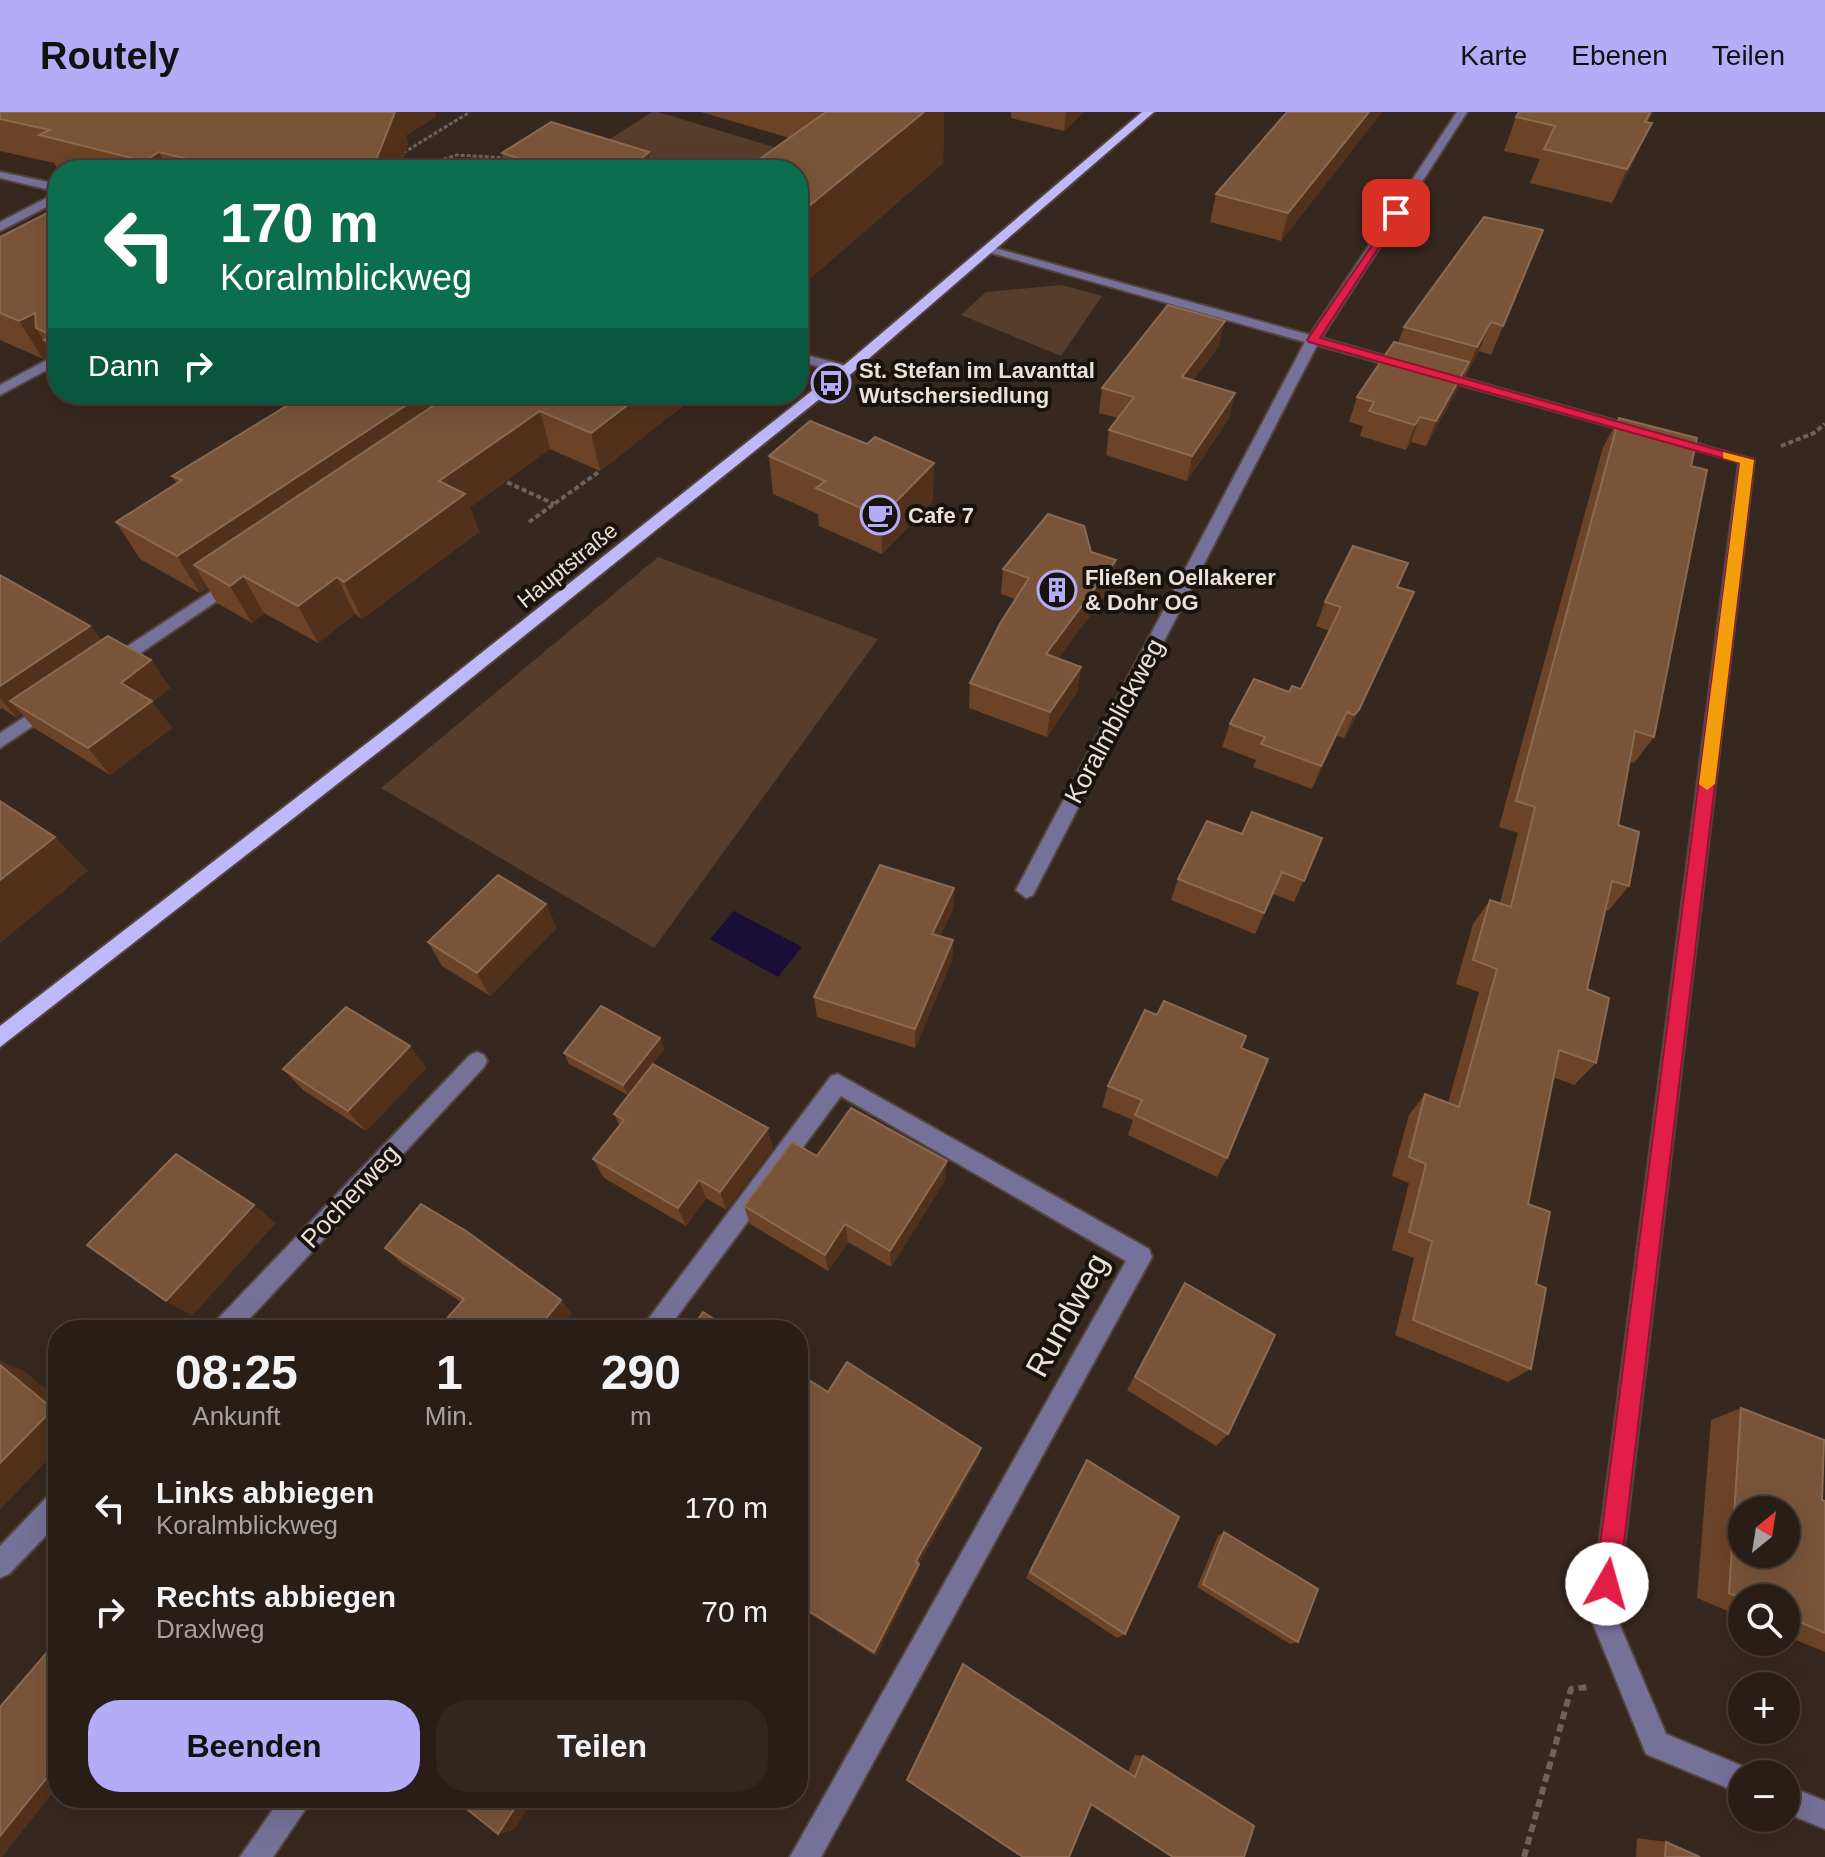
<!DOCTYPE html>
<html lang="de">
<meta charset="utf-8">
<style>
body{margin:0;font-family:Arial,sans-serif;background:#312720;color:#f1f3f6;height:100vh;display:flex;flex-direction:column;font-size:30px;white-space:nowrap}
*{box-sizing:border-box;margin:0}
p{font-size:26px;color:#a5a2a1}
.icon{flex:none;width:44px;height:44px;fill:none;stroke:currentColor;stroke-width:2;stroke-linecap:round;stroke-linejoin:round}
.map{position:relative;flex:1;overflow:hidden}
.drawer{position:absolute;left:48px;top:1208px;width:760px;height:488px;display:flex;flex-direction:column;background:#291e17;border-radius:32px;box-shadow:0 8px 32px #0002,0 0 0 2px #453c36}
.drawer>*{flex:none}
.hud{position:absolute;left:48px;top:48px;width:760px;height:244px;border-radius:32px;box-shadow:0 8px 32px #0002,0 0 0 2px #453c36;background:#0b6e4f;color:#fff;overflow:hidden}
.needle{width:52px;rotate:30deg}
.controls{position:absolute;left:1728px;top:1384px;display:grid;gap:16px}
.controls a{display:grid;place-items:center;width:72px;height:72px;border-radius:50%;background:#291e17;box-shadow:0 8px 32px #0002,0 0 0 2px #453c36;font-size:40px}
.pin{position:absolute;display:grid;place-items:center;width:68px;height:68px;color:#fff;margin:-34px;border-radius:16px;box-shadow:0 4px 12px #0006}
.me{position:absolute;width:88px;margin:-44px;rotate:7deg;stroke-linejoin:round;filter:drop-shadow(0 0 6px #0008)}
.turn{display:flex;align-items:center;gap:28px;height:168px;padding:0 40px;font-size:36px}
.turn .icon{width:104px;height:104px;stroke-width:2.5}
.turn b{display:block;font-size:56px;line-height:68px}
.then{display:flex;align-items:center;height:76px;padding:0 40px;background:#0003;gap:16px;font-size:30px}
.eta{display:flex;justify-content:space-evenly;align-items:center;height:136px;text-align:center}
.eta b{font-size:48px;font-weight:700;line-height:56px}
.action{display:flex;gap:16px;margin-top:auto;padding:16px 40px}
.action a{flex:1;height:92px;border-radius:32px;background:#b5acf8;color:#111;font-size:32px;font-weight:700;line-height:92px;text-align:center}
.action a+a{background:#312720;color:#f1f3f6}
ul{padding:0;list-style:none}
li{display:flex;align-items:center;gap:24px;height:104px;padding:0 40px}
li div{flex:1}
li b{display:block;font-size:30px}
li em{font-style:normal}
header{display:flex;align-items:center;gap:48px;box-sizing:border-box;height:112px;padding:0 40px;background:#b5acf8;color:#111}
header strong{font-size:38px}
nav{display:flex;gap:44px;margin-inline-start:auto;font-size:28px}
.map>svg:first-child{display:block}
.green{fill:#573d2c}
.water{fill:#180e37}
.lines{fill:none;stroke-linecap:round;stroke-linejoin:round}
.minor-casing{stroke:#54463d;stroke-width:4}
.major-casing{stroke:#54463d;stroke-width:4}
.path-far2{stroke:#70625a;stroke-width:3;stroke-dasharray:4 2;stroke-linecap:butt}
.path-far1{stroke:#70625a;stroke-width:4;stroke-dasharray:5 3;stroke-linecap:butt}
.path{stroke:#70625a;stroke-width:6;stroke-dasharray:8 5;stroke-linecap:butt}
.minor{fill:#757199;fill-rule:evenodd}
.major{fill:#bfb8fa;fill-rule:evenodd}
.wall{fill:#6c4326}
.shaded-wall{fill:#51311b}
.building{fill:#795439;stroke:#8b6a52;stroke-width:2;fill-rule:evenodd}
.route{fill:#e11d48;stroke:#92132f;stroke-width:2}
.slow{fill:#f59e0b}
.labels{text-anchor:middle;stroke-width:8;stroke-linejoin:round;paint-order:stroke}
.far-poi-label{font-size:22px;font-weight:bold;fill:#ebe1db;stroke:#19130e;text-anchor:start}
.far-street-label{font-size:22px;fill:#ebe1db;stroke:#19130e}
.street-label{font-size:26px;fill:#ebe1db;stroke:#19130e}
.near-street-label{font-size:32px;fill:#ebe1db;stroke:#19130e}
</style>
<header>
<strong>Routely</strong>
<nav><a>Karte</a><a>Ebenen</a><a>Teilen</a></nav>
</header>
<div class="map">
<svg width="1825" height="1745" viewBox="0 0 1825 1745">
<rect width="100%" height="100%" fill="#37281f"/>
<!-- green -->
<g class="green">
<polygon points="652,0 658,0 807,45 789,58 602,58 575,49"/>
<polygon points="1062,173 1102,184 1061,244 961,203 986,180"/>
<polygon points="658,445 878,527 654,836 381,676"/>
</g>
<!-- water -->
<polygon class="water" points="734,799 802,835 778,865 710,827"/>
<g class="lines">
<defs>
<g id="minor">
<polygon points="1457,0 1467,0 1321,226 1754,348 1616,1504 1666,1622 1752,1658 1754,1662 1742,1662 1742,1682 1646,1642 1590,1504 1739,350 1317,233 1033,783 1026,786 1016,778 1305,230 981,138 991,135 1310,223"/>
<polygon points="0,60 58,72 58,80 0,66"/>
<polygon points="58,80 58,89 0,119 0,110"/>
<polygon points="798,241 852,255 854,258 847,262 798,249"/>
<polygon points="58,242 58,252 0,283 0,273"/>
<polygon points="233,465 241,470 239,474 117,557 105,557 105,549"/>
<polygon points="51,588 57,590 60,594 57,598 0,636 0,621"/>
<polygon points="477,940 484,943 487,949 484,955 239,1218 211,1218 215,1210 470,943"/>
<polygon points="838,962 1149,1137 1152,1145 821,1745 790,1745 1126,1149 841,984 667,1218 640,1218 831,964"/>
<polygon points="58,1379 58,1411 9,1462 0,1466 0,1434 49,1383"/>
<polygon points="1786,1673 1825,1689 1825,1717 1786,1701"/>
<polygon points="281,1686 313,1686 273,1745 240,1745"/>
</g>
<polygon id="major" points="1142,0 1154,0 852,261 409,616 0,935 0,914 397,608 842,255"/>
</defs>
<!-- minor casing -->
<use href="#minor" class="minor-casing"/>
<!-- major casing -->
<use href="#major" class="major-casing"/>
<!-- path-far2 -->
<g class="path-far2">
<polyline points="403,41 470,0"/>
<polyline points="409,58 457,43 508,46"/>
</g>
<!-- path-far1 -->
<g class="path-far1">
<polyline points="1781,334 1814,321 1825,312"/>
<polyline points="500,367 554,392"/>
<polyline points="529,410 600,359"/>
</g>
<!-- path -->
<polyline class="path" points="1524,1745 1571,1577 1588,1575"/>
<!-- minor -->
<use href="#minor" class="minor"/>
<!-- major -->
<use href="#major" class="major"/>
</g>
<!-- wall -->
<g class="wall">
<polygon points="0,0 435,0 436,5 406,23 408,32 399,58 58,58 54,51 0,39"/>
<polygon points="701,0 944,0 943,51 798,177 798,58 790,26"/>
<polygon points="1011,0 1084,0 1064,19 1011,6"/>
<polygon points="1287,0 1382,0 1281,129 1210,110 1216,82"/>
<polygon points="1653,0 1647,10 1636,45 1612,91 1530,71 1540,47 1504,39 1516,5"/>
<polygon points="502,41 652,58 506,58"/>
<polygon points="58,101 58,251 52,242 43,247 0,228 0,125"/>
<polygon points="1484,105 1503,214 1491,243 1479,239 1465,264 1464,263 1459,275 1426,334 1411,330 1406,338 1360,324 1363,314 1349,310 1357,285 1398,231 1404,215"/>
<polygon points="1219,234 1193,268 1235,281 1229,306 1187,369 1106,343 1109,318 1118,306 1099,301 1102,276"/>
<polygon points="107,282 133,282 122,288"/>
<polygon points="306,282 698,282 600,359 550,337 470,395 479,420 362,507 355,502 318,531 264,501 252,511 217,491 208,476 200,481 140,447 116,410 177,372 172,364"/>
<polygon points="1619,306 1691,354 1654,625 1634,651 1629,650 1618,713 1629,774 1608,799 1606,798 1587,877 1596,951 1574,973 1553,965 1528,1092 1536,1172 1531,1257 1508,1270 1395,1223 1414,1146 1392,1138 1409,1071 1392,1064 1409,1003 1425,982 1448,991 1479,880 1456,872 1473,812 1490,788 1500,791 1518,721 1499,715 1603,335"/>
<polygon points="769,344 933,389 882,442 819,414 818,402 773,382"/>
<polygon points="1091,440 1116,448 1112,474 1058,546 1081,555 1077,580 1047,625 969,596 970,571 1015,487 1001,482 1003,457"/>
<polygon points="1408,451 1398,476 1403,505 1348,621 1344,626 1337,624 1312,677 1253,655 1256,648 1222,635 1230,612 1289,580 1301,577 1330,519 1316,514 1325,490"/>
<polygon points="0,463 90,514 101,528 151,548 170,576 152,590 172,616 110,663 34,616 22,602 17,606 2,596 0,598"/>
<polygon points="1242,722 1322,726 1294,790 1273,782 1255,822 1171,788 1178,767"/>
<polygon points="954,776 953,797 940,824 953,828 952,848 915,936 817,905 814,885"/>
<polygon points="557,816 490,884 442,854 428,830"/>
<polygon points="1157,903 1241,936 1227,1046 1217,1065 1128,1023 1133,1008 1102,995 1108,974"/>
<polygon points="660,926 664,937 628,983 569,952 564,941"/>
<polygon points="410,934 426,956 366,1019 303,978 283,957"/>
<polygon points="614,1002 773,1036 726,1098 706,1086 686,1114 604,1066 593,1047 620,1014"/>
<polygon points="817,1044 945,1068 891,1155 848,1130 828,1159 750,1112 744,1094"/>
<polygon points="385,1136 561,1188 572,1202 461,1190 401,1151"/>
<polygon points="1185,1171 1228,1322 1216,1334 1127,1278"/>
<polygon points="798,1261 828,1280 981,1336 978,1346 919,1451 919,1458 876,1544 798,1494"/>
<polygon points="1741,1296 1822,1388 1825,1389 1825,1540 1786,1524 1786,1486 1742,1486 1742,1505 1697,1486 1711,1308"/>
<polygon points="1087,1348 1125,1522 1117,1526 1026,1466 1081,1358"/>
<polygon points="1224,1420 1298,1530 1290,1532 1197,1475 1218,1424"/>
<polygon points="1135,1643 1143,1644 1244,1745 1171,1745 1091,1693 1128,1660"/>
<polygon points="1637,1726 1666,1730 1700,1745 1636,1745"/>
</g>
<!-- shaded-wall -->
<g class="shaded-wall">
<polygon points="388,0 435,0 436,5 406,23 408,32 399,58 372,58"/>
<polygon points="924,0 944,0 943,51 798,177 798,103"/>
<polygon points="1066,0 1084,0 1064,19"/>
<polygon points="1369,0 1382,0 1281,129 1288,101"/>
<polygon points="1652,11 1636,45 1612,91 1627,57"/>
<polygon points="159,40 168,58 148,58 144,49"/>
<polygon points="649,40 652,58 628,58"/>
<polygon points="35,201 36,216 52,242 43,247 19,209"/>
<polygon points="1225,209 1219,234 1177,290 1182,265"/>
<polygon points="1491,210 1479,239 1465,264 1477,235"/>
<polygon points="1469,250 1459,275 1426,334 1436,309"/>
<polygon points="1235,281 1229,306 1187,369 1192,344"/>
<polygon points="118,282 133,282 122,288"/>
<polygon points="423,282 493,282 194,453 208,476 200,481 177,444"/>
<polygon points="642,282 698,282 600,359 591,321"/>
<polygon points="540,299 550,337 470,395 479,420 362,507 344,470 439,369"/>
<polygon points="1420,305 1411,330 1406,338 1415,313"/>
<polygon points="934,351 933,389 882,442 881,405"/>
<polygon points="1116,448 1112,474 1042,567 1046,542"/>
<polygon points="243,464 264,501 252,511 230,474"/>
<polygon points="337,465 355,502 318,531 298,494"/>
<polygon points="1414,480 1348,621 1344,626 1354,603"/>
<polygon points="90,514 111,542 10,589 22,602 17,606 0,586 0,574"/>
<polygon points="151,548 170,576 152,590 172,616 110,663 88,636 121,571"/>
<polygon points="1081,555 1077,580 1047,625 1050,600"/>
<polygon points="1347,600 1337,624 1312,677 1321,654"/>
<polygon points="55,725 88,759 0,831 0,768"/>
<polygon points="954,776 953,797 932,842 932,822"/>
<polygon points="546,792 557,816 490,884 477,861"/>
<polygon points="953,828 952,848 915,936 915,917"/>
<polygon points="660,926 664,937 628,983 623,973"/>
<polygon points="410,934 426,956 366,1019 348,999"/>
<polygon points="768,1016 773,1036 726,1098 720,1080"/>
<polygon points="947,1049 945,1068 891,1155 890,1139"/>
<polygon points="699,1068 706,1086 686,1114 678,1096"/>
<polygon points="254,1093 276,1111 192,1204 166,1189"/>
<polygon points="845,1112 848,1130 828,1159 825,1143"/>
<polygon points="561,1188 572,1202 559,1218 550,1218 543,1210"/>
<polygon points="0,1249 24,1259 58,1287 58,1337 0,1398"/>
<polygon points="981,1336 978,1346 916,1456 916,1449"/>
<polygon points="919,1452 919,1458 876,1544 874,1540"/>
<polygon points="58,1652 58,1674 2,1745 0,1745 0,1724"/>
<polygon points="521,1686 534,1686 514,1718 498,1722"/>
</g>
<!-- building -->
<g class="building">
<polygon points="0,0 395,0 372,58 233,58 159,40 144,49 39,23 50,18 0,7"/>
<polygon points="826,0 924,0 798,103 798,58 744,58"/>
<polygon points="1287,0 1369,0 1288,101 1216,82"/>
<polygon points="1519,0 1650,0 1645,10 1652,11 1627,57 1544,37 1555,14 1516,5"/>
<polygon points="551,10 649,40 628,58 556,58 502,41"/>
<polygon points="51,99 58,101 58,233 44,228 52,223 36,216 35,201 19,209 0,201 0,125"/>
<polygon points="1484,105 1543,118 1503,214 1491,210 1477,235 1404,215"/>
<polygon points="1168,193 1225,209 1182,265 1235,281 1192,344 1109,318 1134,285 1102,276"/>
<polygon points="1394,230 1469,250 1436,309 1420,305 1415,313 1369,299 1374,290 1357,285"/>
<polygon points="306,282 423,282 177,444 116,410 182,368 172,364"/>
<polygon points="451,282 642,282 591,321 540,299 439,369 465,382 344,470 337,465 298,494 243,464 230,474 194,453"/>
<polygon points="1619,306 1697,326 1691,354 1707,358 1654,625 1635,619 1618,713 1639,720 1629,774 1612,769 1587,877 1609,886 1596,951 1559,938 1528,1092 1550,1100 1536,1172 1546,1176 1531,1257 1413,1208 1432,1129 1409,1120 1426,1052 1409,1045 1425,982 1459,995 1497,857 1473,848 1490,788 1511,795 1535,695 1516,689"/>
<polygon points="810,309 867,332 875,325 934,351 881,405 816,376 825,369 769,344"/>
<polygon points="1048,402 1084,414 1091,440 1116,448 1046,542 1081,555 1050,600 970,571 1001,510 1029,466 1003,457"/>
<polygon points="1353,434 1408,451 1397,475 1414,480 1359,598 1354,603 1347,600 1321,654 1261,632 1265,625 1230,612 1254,567 1289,580 1292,574 1301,577 1341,495 1325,490"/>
<polygon points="0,463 90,514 0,574"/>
<polygon points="108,524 151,548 121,571 152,589 88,636 10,589"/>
<polygon points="0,689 55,725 0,768"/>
<polygon points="1252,700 1322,726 1304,769 1282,760 1264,801 1178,767 1207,709 1242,722"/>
<polygon points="880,753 954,776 932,822 953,828 915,917 814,885"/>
<polygon points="498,763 546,792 477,861 428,830"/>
<polygon points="1164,889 1246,924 1241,936 1268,947 1227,1046 1135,1003 1142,988 1108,974 1145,898 1157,903"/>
<polygon points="601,894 660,926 623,973 564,941"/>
<polygon points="346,895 410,934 348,999 283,957"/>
<polygon points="653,952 768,1016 720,1080 699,1068 678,1096 593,1047 624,1008 614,1002"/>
<polygon points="851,996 947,1049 890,1139 845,1112 825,1143 744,1094 792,1030 817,1044"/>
<polygon points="176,1042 254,1093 166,1189 87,1133"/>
<polygon points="421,1092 466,1119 561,1188 543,1210 554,1218 437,1218 464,1187 385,1136"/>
<polygon points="1185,1171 1275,1223 1228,1322 1135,1265"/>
<polygon points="703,1200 731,1218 691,1218"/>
<polygon points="847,1250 981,1336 916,1449 919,1452 874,1540 798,1492 798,1261 828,1280"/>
<polygon points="0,1253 53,1297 0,1351"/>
<path d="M1741 1296 1824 1328 1822 1388 1825 1389V1521L1786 1504V1486H1742L1729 1481ZM1742 1398H1786V1442H1742Z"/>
<polygon points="1087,1348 1179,1405 1125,1522 1030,1460"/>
<polygon points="1224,1420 1318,1477 1298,1530 1203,1472"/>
<polygon points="55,1531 58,1533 58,1652 0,1724 0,1595"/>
<polygon points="963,1552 1135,1665 1143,1644 1254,1714 1244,1745 1173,1745 1091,1692 1069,1745 1023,1745 907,1668"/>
<polygon points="453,1686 521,1686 498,1722"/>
<polygon points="1666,1730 1700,1745 1665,1745"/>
</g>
<!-- route -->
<polygon class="route" points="1396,98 1401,101 1320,226 1754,348 1619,1472 1616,1481 1607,1484 1599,1481 1595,1472 1740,351 1309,230 1307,228"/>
<!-- slow -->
<polygon class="slow" points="1723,340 1754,348 1715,672 1707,678 1699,672 1740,351 1723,346"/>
<!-- icons -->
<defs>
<symbol id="bus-ring" viewBox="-11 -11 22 22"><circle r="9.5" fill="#19130e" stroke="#b5acf8" stroke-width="1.5"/><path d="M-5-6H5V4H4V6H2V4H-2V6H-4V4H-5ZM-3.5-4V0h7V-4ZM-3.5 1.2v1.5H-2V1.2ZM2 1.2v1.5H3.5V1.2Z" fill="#b5acf8"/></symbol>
<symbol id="cafe-ring" viewBox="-11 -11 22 22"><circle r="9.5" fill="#19130e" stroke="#b5acf8" stroke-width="1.5"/><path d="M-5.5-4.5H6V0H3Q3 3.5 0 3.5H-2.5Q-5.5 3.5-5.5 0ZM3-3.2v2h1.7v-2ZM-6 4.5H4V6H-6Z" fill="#b5acf8"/></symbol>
<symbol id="building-ring" viewBox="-11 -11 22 22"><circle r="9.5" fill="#19130e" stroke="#b5acf8" stroke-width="1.5"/><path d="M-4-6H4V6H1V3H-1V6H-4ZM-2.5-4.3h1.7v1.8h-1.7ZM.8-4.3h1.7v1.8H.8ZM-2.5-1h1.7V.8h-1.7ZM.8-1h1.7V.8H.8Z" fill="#b5acf8"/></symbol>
</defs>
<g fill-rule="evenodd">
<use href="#bus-ring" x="809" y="249" width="44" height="44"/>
<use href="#cafe-ring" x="858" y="381" width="44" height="44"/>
<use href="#building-ring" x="1035" y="456" width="44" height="44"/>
</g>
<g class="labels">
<!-- far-poi labels -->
<g class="far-poi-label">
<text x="859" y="266">St. Stefan im Lavanttal<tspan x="859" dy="25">Wutschersiedlung</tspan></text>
<text x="908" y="411">Cafe 7</text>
<text x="1085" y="473">Fließen Oellakerer<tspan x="1085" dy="25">&amp; Dohr OG</tspan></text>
</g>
<!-- far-street labels -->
<g class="far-street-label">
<text transform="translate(567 453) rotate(-39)" y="8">Hauptstraße</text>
</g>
<!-- street labels -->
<g class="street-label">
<text transform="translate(1114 609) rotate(-62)" y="9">Koralmblickweg</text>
<text transform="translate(350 1084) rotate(-47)" y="9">Pocherweg</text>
</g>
<!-- near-street labels -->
<g class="near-street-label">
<text transform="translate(1067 1203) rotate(-61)" y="11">Rundweg</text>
</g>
</g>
</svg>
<div class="controls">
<a><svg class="needle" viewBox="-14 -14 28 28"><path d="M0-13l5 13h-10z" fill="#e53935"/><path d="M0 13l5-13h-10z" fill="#a5a2a1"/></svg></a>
<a><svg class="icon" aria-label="search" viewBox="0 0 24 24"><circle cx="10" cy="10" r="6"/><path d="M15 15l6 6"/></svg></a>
<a>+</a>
<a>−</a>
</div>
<div class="pin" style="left:1396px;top:101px;background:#d93025"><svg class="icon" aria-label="arrive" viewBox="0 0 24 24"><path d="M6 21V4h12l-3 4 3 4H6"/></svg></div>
<svg class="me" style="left:1607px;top:1472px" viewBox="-20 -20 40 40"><circle r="19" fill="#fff"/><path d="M0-13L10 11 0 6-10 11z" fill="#e11d48"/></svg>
<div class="hud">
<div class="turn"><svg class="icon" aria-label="left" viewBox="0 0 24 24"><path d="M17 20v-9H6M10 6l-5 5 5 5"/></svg><div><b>170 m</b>Koralmblickweg</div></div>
<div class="then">Dann<svg class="icon" aria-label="right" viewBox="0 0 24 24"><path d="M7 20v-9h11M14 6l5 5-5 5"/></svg></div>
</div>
<section class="drawer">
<div class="eta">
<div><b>08:25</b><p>Ankunft</p></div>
<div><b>1</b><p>Min.</p></div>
<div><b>290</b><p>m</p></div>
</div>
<ul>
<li><svg class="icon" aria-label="left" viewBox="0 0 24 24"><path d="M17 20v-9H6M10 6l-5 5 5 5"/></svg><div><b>Links abbiegen</b><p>Koralmblickweg</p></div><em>170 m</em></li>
<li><svg class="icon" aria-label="right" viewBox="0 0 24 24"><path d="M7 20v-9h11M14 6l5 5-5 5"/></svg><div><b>Rechts abbiegen</b><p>Draxlweg</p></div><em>70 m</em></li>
</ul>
<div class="action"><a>Beenden</a><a>Teilen</a></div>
</section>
</div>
